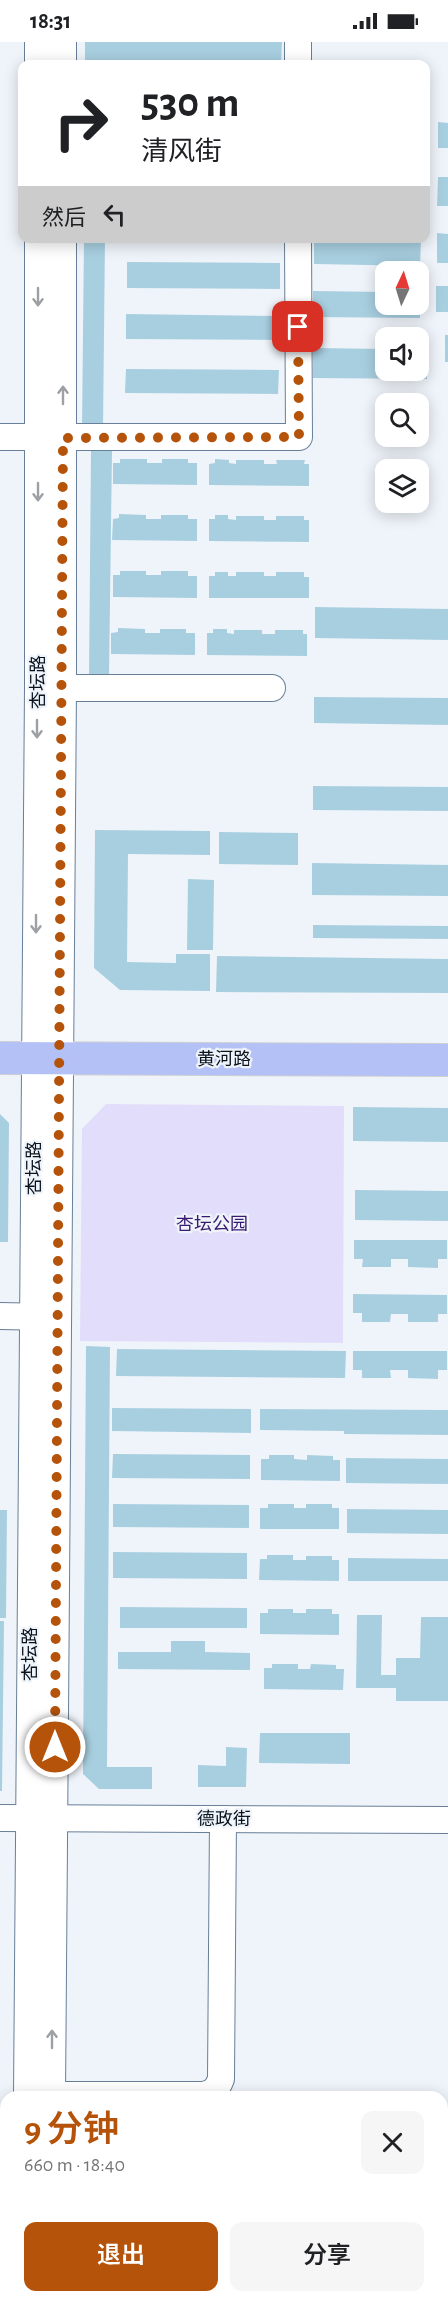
<!DOCTYPE html>
<html lang="zh">
<meta charset="utf-8">
<style>
body{margin:0;font-family:"Alegreya Sans","Noto Sans SC",sans-serif;background:#f6f6f6;color:#202124;height:100vh;display:flex;flex-direction:column;font-size:22px;white-space:nowrap}
*{box-sizing:border-box;margin:0}
p{font-size:20px;color:#757577}
.icon{flex:none;width:33px;height:33px;fill:none;stroke:currentColor;stroke-width:2;stroke-linecap:round;stroke-linejoin:round}
.map{position:relative;flex:1;overflow:hidden}
.side{position:absolute;left:0px;top:2049px;width:448px;height:212px;display:flex;flex-direction:column;background:#fff;border-radius:18px 18px 0 0;box-shadow:0 3px 15px #0003}
.side>*{flex:none}
.guide{position:absolute;left:18px;top:18px;width:412px;height:183px;border-radius:12px;box-shadow:0 3px 15px #0003;background:#fff;color:#202124;overflow:hidden}
.needle{width:39px;rotate:4deg}
.controls{position:absolute;left:375px;top:219px;display:grid;gap:12px}
.controls a{display:grid;place-items:center;width:54px;height:54px;border-radius:12px;background:#fff;box-shadow:0 3px 15px #0003;font-size:30px}
.pin{position:absolute;display:grid;place-items:center;width:51px;height:51px;color:#fff;margin:-26px;border-radius:12px;box-shadow:0 3px 9px #0006}
.me{position:absolute;width:66px;margin:-33px;rotate:0deg;stroke-linejoin:round;filter:drop-shadow(0 0 4px #0008)}
.turn{display:flex;align-items:center;gap:21px;height:126px;padding:0 24px;font-size:27px}
.turn .icon{width:78px;height:78px;stroke-width:2.5}
.turn b{display:block;font-size:42px;line-height:51px}
.then{display:flex;align-items:center;height:57px;padding:0 24px;background:#0003;gap:12px;font-size:22px}
.round{display:grid;place-items:center;flex:none;width:63px;height:63px;border-radius:12px;background:#f6f6f6}
.overview{display:flex;align-items:center;justify-content:space-between;height:102px;padding:0 24px}
h1{font-size:36px;font-weight:600;line-height:45px;color:#b45309}
.primary-button{display:flex;gap:12px;margin-top:auto;padding:12px 24px}
.primary-button a{flex:1;height:69px;border-radius:12px;background:#b45309;color:#fff;font-size:24px;font-weight:600;line-height:69px;text-align:center}
.primary-button a+a{background:#f6f6f6;color:#202124}
.status{display:flex;justify-content:space-between;align-items:center;height:42px;padding:0 30px;background:#fff;direction:ltr}
.status svg{height:16px;fill:currentColor}
.map>svg:first-child{display:block}
.green{fill:#e2ddfa}
.building{fill:#a8cfe0}
.lines{fill:none;stroke-linecap:round;stroke-linejoin:round}
.minor-casing{stroke:#677f98;stroke-width:28}
.major-casing{stroke:#ced0d2;stroke-width:34}
.minor{stroke:#fff;stroke-width:26}
.major{stroke:#b3c1f6;stroke-width:32}
.oneway{stroke:#9da0a4}
.route{stroke:#b45309;stroke-width:10;stroke-dasharray:0 18}
.labels{text-anchor:middle;stroke-width:4.5;stroke-linejoin:round;paint-order:stroke}
.street-label{font-size:18px;fill:#09121c;stroke:#eff4fa}
.park-label{font-size:18px;fill:#391971;stroke:#eff4fa}
</style>
<div class="status"><b>18:31</b><svg viewBox="0 0 49 12"><path d="M0 12V9h3v3zM5 12V6h3v6zM10 12V3h3v9zM15 12V0h3v12zM26 1h20v11H26zM47 4h2v5h-2z"/></svg></div>
<div class="map">
<svg width="448" height="2260" viewBox="0 0 448 2260">
<rect width="100%" height="100%" fill="#eff4fa"/>
<!-- green -->
<polygon class="green" points="106,1062 344,1064 343,1301 80,1299 82,1087"/>
<!-- building -->
<g class="building">
<polygon points="85,0 282,0 281,21 85,19"/>
<polygon points="438,80 448,81 448,106 438,106"/>
<polygon points="438,135 448,135 448,164 437,164"/>
<polygon points="437,191 448,192 448,221 437,221"/>
<polygon points="84,196 105,196 103,388 82,387"/>
<polygon points="314,196 421,198 420,224 314,222"/>
<polygon points="127,220 280,221 280,247 127,246"/>
<rect x="436" y="244" width="12" height="26"/>
<polygon points="313,249 386,250 386,262 420,262 420,276 313,275"/>
<polygon points="126,272 279,274 279,298 126,297"/>
<rect x="445" y="293" width="3" height="27"/>
<polygon points="313,306 386,307 386,328 418,328 418,307 427,307 427,337 313,336"/>
<polygon points="126,327 279,328 278,352 125,351"/>
<polygon points="91,409 112,409 109,635 89,635"/>
<polygon points="120,417 147,417 147,421 162,421 162,417 188,417 188,421 197,421 197,443 113,442 113,421 120,421"/>
<polygon points="215,417 229,418 229,421 236,422 236,418 264,418 264,422 277,422 276,418 305,418 304,422 309,422 309,444 209,443 209,422 215,421"/>
<polygon points="119,472 146,473 146,477 161,477 161,473 188,473 188,477 197,477 197,499 112,498 113,477 119,476"/>
<polygon points="215,473 228,473 228,477 236,478 236,474 264,474 264,478 276,478 276,474 304,474 304,478 309,478 309,500 209,499 209,477 215,477"/>
<polygon points="120,529 146,529 146,533 161,533 161,529 188,529 188,534 197,534 197,556 113,555 113,533 120,533"/>
<polygon points="215,530 228,530 228,534 236,534 236,530 264,530 264,534 276,534 276,530 304,530 304,535 309,535 309,556 209,556 209,534 215,534"/>
<polygon points="315,565 448,567 448,598 315,596"/>
<polygon points="118,586 145,587 145,591 160,591 160,587 186,587 186,591 195,591 195,613 111,612 111,591 118,590"/>
<polygon points="213,587 227,587 227,591 234,592 234,588 262,588 262,592 275,592 275,588 303,588 303,592 307,592 307,614 207,613 207,591 213,591"/>
<polygon points="314,655 448,656 448,683 314,681"/>
<polygon points="313,744 448,745 448,769 313,768"/>
<polygon points="95,788 210,789 210,813 128,812 127,920 176,921 176,912 210,912 210,949 120,948 94,926"/>
<polygon points="219,790 298,791 298,823 219,822"/>
<polygon points="312,821 448,823 448,854 312,853"/>
<polygon points="188,837 214,838 213,908 187,908"/>
<polygon points="313,883 448,884 448,897 313,896"/>
<polygon points="217,914 448,917 448,951 216,950"/>
<polygon points="353,1065 448,1066 448,1100 353,1099"/>
<polygon points="0,1072 9,1081 8,1200 0,1200"/>
<polygon points="355,1148 448,1149 448,1179 355,1178"/>
<polygon points="354,1198 447,1198 447,1217 438,1217 438,1226 408,1225 408,1217 391,1217 391,1225 362,1225 363,1217 354,1217"/>
<polygon points="353,1252 447,1253 447,1272 438,1272 438,1280 408,1280 408,1272 391,1272 390,1280 362,1280 362,1271 353,1271"/>
<polygon points="86,1304 110,1305 107,1725 152,1725 152,1747 99,1747 83,1732"/>
<polygon points="117,1307 346,1309 345,1336 116,1334"/>
<polygon points="353,1309 447,1309 447,1328 438,1328 438,1337 408,1336 408,1328 390,1328 391,1336 362,1336 362,1328 353,1328"/>
<polygon points="112,1366 251,1367 251,1391 112,1389"/>
<polygon points="260,1367 448,1368 448,1393 344,1392 344,1389 260,1388"/>
<polygon points="113,1412 250,1413 250,1437 112,1436"/>
<polygon points="269,1413 294,1413 294,1417 307,1418 307,1413 333,1414 333,1418 340,1418 340,1439 261,1438 261,1417 269,1417"/>
<polygon points="346,1416 448,1417 448,1442 346,1441"/>
<polygon points="113,1462 249,1463 249,1486 113,1485"/>
<polygon points="268,1462 294,1462 294,1466 306,1466 306,1462 332,1462 332,1466 339,1466 339,1487 260,1487 260,1466 268,1466"/>
<polygon points="347,1467 448,1468 448,1492 347,1491"/>
<polygon points="0,1468 7,1468 6,1576 0,1576"/>
<polygon points="113,1510 247,1511 247,1537 113,1536"/>
<polygon points="267,1513 293,1513 293,1518 306,1518 306,1514 332,1514 332,1518 339,1518 339,1539 259,1538 260,1517 267,1517"/>
<polygon points="348,1516 448,1517 448,1539 348,1539"/>
<polygon points="120,1565 247,1566 247,1586 120,1586"/>
<polygon points="268,1567 293,1567 293,1571 306,1571 306,1567 332,1567 332,1572 339,1572 339,1593 260,1592 260,1571 268,1571"/>
<polygon points="357,1573 382,1573 381,1633 396,1633 396,1616 420,1616 421,1575 448,1575 448,1659 396,1659 396,1646 356,1646"/>
<polygon points="0,1579 4,1579 2,1749 0,1749"/>
<polygon points="171,1599 205,1599 205,1610 250,1611 250,1628 118,1627 118,1610 171,1610"/>
<polygon points="272,1622 298,1622 298,1627 310,1627 311,1622 336,1623 336,1627 344,1627 343,1648 264,1647 264,1626 272,1626"/>
<polygon points="260,1691 350,1691 350,1722 259,1721"/>
<polygon points="226,1705 247,1706 246,1745 198,1745 198,1723 226,1724"/>
</g>
<g class="lines">
<defs>
<g id="minor">
<polyline points="298,0 298,22"/>
<polyline points="38,22 38,0"/>
<polyline points="63,22 63,0"/>
<polyline points="0,395 299,395 298,196"/>
<polyline points="63,646 272,646"/>
<polyline points="0,1274 49,1275"/>
<polyline points="0,1776 448,1778"/>
<path d="M52 2053H203C214 2051 217 2047 221 2037L223 1777"/>
<polyline points="27,2055 38,646 38,196"/>
<polyline points="52,2055 63,646 63,196"/>
<polyline points="25,2260 25,2254"/>
<polyline points="50,2260 50,2254"/>
</g>
<polyline id="major" points="0,1016 448,1018"/>
</defs>
<!-- minor casing -->
<use href="#minor" class="minor-casing"/>
<!-- major casing -->
<use href="#major" class="major-casing"/>
<!-- minor -->
<use href="#minor" class="minor"/>
<!-- major -->
<use href="#major" class="major"/>
</g>
<!-- one-way arrows -->
<defs><path id="oneway-shaft" d="M-6 0H5M1.5-3L5.5 0L1.5 3" fill="none" stroke-width="1.6" stroke-linecap="round" stroke-linejoin="round" transform="scale(1.5)"/></defs>
<g class="oneway">
<use href="#oneway-shaft" transform="translate(38 255) rotate(90)"/>
<use href="#oneway-shaft" transform="translate(63 353) rotate(-90)"/>
<use href="#oneway-shaft" transform="translate(38 450) rotate(90)"/>
<use href="#oneway-shaft" transform="translate(37 687) rotate(90)"/>
<use href="#oneway-shaft" transform="translate(36 882) rotate(90)"/>
<use href="#oneway-shaft" transform="translate(52 1997) rotate(-90)"/>
</g>
<g class="lines">
<!-- route -->
<polyline class="route" points="55,1705 63,396 299,395 298,285"/>
</g>
<g class="labels">
<!-- street labels -->
<g class="street-label">
<text transform="translate(38 640) rotate(-90)" y="6">杏坛路</text>
<text x="224" y="1023">黄河路</text>
<text transform="translate(34 1126) rotate(-90)" y="6">杏坛路</text>
<text transform="translate(30 1612) rotate(-90)" y="6">杏坛路</text>
<text x="224" y="1783">德政街</text>
</g>
<!-- park labels -->
<g class="park-label">
<text x="212" y="1188">杏坛公园</text>
</g>
</g>
</svg>
<div class="controls">
<a><svg class="needle" viewBox="-14 -14 28 28"><path d="M0-13l5 13h-10z" fill="#e53935"/><path d="M0 13l5-13h-10z" fill="#757577"/></svg></a>
<a><svg class="icon" aria-label="sound" viewBox="0 0 24 24"><path d="M4 9h4l5-4v14l-5-4H4zM17 9q2 3 0 6"/></svg></a>
<a><svg class="icon" aria-label="search" viewBox="0 0 24 24"><circle cx="10" cy="10" r="6"/><path d="M15 15l6 6"/></svg></a>
<a><svg class="icon" aria-label="layers" viewBox="0 0 24 24"><path d="M12 4l9 5-9 5-9-5zM3 14l9 5 9-5"/></svg></a>
</div>
<div class="pin" style="left:298px;top:285px;background:#d93025"><svg class="icon" aria-label="arrive" viewBox="0 0 24 24"><path d="M6 21V4h12l-3 4 3 4H6"/></svg></div>
<svg class="me" style="left:55px;top:1705px" viewBox="-20 -20 40 40"><circle r="17" fill="#b45309" stroke="#fff" stroke-width="3"/><path d="M0-11L8 9 0 5-8 9z" fill="#fff"/></svg>
<div class="guide">
<div class="turn"><svg class="icon" aria-label="right" viewBox="0 0 24 24"><path d="M7 20v-9h11M14 6l5 5-5 5"/></svg><div><b>530 m</b>清风街</div></div>
<div class="then">然后<svg class="icon" aria-label="left" viewBox="0 0 24 24"><path d="M17 20v-9H6M10 6l-5 5 5 5"/></svg></div>
</div>
<section class="side">
<div class="overview"><div><h1>9 分钟</h1><p>660 m · 18:40</p></div><a class="round"><svg class="icon" aria-label="close" viewBox="0 0 24 24"><path d="M6 6l12 12M18 6L6 18"/></svg></a></div>
<div class="primary-button"><a>退出</a><a>分享</a></div>
</section>
</div>
